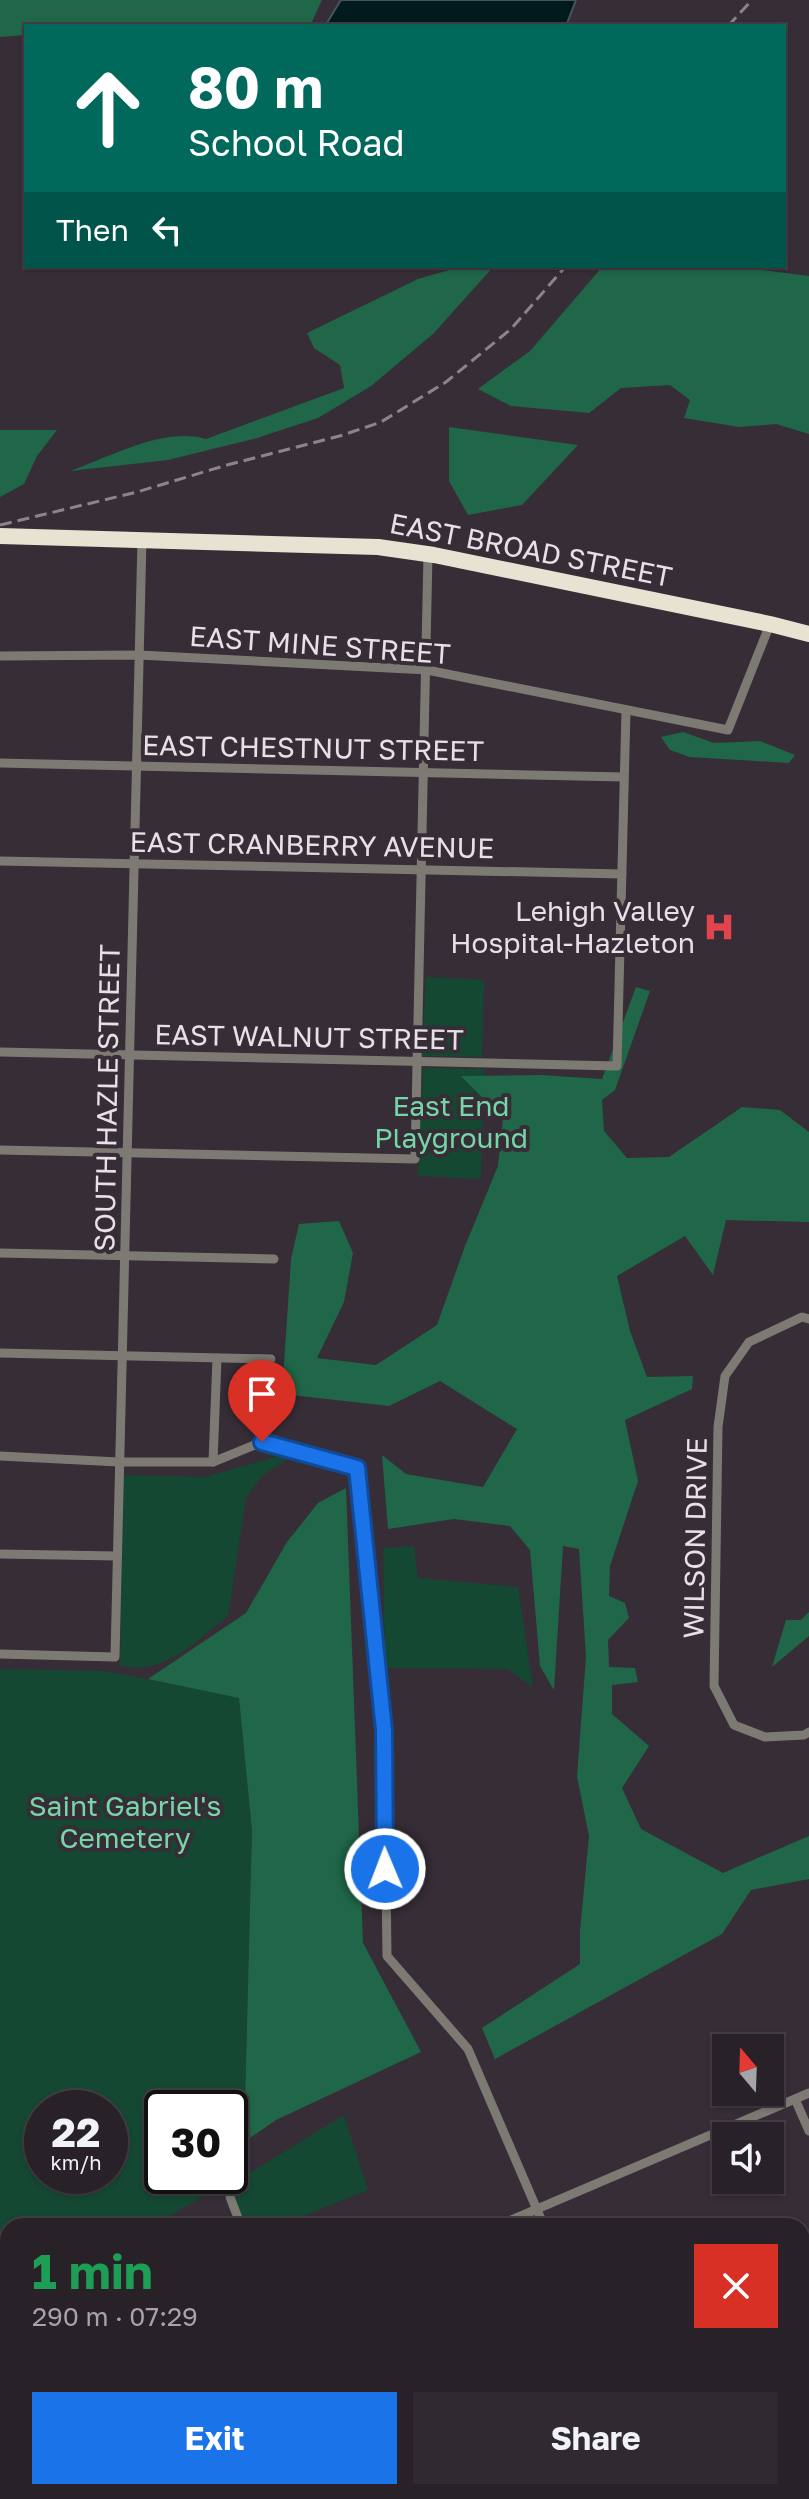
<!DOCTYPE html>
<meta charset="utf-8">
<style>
body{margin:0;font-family:"Golos Text",sans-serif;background:#302a30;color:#f1f3f6;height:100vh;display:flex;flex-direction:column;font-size:30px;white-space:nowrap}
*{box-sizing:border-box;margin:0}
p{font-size:26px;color:#a5a4a8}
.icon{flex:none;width:44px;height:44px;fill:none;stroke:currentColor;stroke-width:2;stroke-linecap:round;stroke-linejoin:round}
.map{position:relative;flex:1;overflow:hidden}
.drawer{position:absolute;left:0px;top:2218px;width:810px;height:282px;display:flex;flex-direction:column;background:#282228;border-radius:24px 24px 0 0;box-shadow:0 2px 6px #0004,0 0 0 2px #443f45}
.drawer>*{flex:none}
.hud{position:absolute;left:24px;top:24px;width:762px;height:244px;border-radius:0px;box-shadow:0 2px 6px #0004,0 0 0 2px #443f45;background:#00695c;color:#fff;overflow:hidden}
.needle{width:52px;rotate:341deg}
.controls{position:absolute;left:712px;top:2034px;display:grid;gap:16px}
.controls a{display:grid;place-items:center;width:72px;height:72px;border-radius:0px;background:#282228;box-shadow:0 2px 6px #0004,0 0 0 2px #443f45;font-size:40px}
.speed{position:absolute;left:24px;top:2090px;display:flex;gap:16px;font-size:40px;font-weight:700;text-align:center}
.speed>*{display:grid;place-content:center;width:104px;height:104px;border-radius:50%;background:#282228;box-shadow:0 2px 6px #0004,0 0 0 2px #443f45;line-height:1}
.speed small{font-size:20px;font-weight:400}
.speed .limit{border:4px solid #111;border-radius:12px;background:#fff;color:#111}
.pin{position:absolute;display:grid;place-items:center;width:68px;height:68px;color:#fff;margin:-82px -34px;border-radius:50% 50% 50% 0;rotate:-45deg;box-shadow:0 0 8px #0007}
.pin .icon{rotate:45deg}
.me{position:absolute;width:88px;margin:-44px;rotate:359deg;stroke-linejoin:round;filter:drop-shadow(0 0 6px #0008)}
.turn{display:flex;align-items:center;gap:28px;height:168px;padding:0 32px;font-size:36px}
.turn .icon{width:104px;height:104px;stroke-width:2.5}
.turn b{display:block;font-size:56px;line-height:68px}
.then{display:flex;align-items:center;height:76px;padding:0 32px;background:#0003;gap:16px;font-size:30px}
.round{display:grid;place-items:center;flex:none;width:84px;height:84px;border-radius:0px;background:#302a30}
.head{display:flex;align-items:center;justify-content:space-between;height:136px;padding:0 32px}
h1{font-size:48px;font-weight:700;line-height:60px;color:#1e9e55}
.action{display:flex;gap:16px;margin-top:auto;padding:16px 32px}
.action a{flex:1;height:92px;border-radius:0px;background:#1a73e8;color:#fff;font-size:32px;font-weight:700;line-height:92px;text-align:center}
.action a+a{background:#302a30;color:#f1f3f6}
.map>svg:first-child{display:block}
.green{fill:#144832;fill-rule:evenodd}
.forest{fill:#206749}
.water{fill:#001a1e;stroke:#45555a;stroke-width:2}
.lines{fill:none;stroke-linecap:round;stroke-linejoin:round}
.street{stroke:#7d7a74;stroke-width:9}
.secondary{stroke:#a8a49a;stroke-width:14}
.highway{stroke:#e8e2d3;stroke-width:16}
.rail{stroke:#8c848b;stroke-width:3;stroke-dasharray:12 6;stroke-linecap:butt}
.route-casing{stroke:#114b97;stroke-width:20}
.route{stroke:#1a73e8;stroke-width:14}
.labels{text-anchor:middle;stroke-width:8;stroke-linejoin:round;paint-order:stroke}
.street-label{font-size:28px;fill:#e7e0e6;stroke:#362d36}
.poi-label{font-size:28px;fill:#e7e0e6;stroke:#362d36;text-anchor:end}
.park-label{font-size:28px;fill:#75d7a8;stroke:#362d36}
</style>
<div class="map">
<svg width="809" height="2499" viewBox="0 0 809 2499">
<rect width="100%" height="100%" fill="#362d36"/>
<!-- green -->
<g class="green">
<polygon points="426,977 484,980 482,1057 422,1056"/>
<polygon points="423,1068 484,1069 481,1179 418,1176"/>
<path d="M285 1454 289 1458 262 1476 246 1498 228 1616C197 1640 162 1678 120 1665L123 1475 205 1477Z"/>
<polygon points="414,1546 418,1578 518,1587 533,1688 508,1669 385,1668 383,1548"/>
<path d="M0 1669 104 1671 239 1697 252 1830 244 2142 230 2162V2108H162V2176H219L205 2195 152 2226H8V2259H0ZM42 2108H110V2176H42Z"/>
<polygon points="344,2115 368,2190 278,2226 245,2226 230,2185"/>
</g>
<!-- forest -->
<g class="forest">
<polygon points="0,0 322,0 310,26 26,26 26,35 0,37"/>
<path d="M463 266H494L433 334 371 386 318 418 257 438 168 460 70 471C109 457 165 426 206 439L344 388 340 365 314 348 307 333 418 279Z"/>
<polygon points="603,266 730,266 809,276 809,434 776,424 739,427 684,418 690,400 670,385 621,388 589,413 511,406 478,389 530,351"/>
<polygon points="449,427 578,445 522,505 468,515 449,481"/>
<polygon points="0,430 57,430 37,456 24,484 0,497"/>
<polygon points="683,732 714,743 760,741 795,755 789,763 690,757 670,750 661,737"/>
<polygon points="636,987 650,991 615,1090 602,1100 604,1131 627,1158 669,1157 742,1107 780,1110 809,1132 809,1222 726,1220 713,1275 685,1236 617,1276 630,1331 647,1377 693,1376 692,1389 625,1420 638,1481 610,1566 609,1596 625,1603 629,1618 608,1640 609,1667 635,1668 638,1682 612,1685 612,1714 649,1746 622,1788 641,1829 723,1873 809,1836 809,1879 751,1890 722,1934 495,2059 482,2028 580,1964 580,1931 589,1836 577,1776 586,1657 579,1549 563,1546 554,1690 540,1666 530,1550 510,1526 454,1519 388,1529 382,1455 406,1474 483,1487 517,1429 440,1381 389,1406 282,1394 291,1259 299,1224 339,1221 353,1253 344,1302 317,1358 376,1365 437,1325 465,1246 498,1166 503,1118 461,1076 541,1075 602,1079"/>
<polygon points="346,1488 363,1943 421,2052 276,2120 244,2142 252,1830 239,1698 148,1679 246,1613 287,1542 318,1503"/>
<polygon points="809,1612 809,1636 772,1667 786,1620 801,1620"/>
</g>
<!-- water -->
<polygon class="water" points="341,0 576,0 566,26 325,26"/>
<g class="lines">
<!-- street -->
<g class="street">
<polyline points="0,656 139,655 427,670 728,730 770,624"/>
<polyline points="0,763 624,777"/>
<polyline points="0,861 622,874"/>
<polyline points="0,1052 617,1066 626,711"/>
<polyline points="0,1150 415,1159 428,554"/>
<polyline points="0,1253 274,1259"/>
<polyline points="809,1319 802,1317 749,1342 725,1376 718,1427 714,1686 734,1725 765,1737 804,1735 809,1732"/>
<polyline points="0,1353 271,1359"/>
<polyline points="0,1456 119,1462 213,1462 262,1442 357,1468 384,1730 387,1956 468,2049 544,2226"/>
<polyline points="213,1462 217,1358"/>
<polyline points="0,1554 117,1556"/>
<polyline points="0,1654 115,1657 142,539"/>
<polyline points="795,2099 809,2131"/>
<polyline points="230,2197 241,2226"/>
<polyline points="497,2226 809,2093"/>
<polyline points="802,2280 809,2277"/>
<polyline points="802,2467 809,2464"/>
<polyline points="354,2492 357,2499"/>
<polyline points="656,2492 659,2499"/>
<polyline points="290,2499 306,2492"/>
<polyline points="727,2499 743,2492"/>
</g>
<!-- secondary -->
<g class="secondary">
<polyline points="0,2422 8,2440"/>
<polyline points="30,2492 33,2499"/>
</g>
<!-- highway -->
<polyline class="highway" points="0,536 378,547 434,555 770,624 809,634"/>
<!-- rail -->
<g class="rail">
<polyline points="728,26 752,0"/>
<polyline points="0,525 137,492 227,465 343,435 381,422 446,382 511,329 566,266"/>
</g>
</g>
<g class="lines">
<defs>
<polyline id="route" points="262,1442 357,1468 384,1730 385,1869"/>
</defs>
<!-- route casing -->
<use href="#route" class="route-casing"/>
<!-- route -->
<use href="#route" class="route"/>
</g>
<!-- icons -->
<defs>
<symbol id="hospital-bare" viewBox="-9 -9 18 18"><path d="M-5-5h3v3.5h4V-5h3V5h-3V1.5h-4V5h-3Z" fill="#e0444e" stroke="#362d36" stroke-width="2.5" paint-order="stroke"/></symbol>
</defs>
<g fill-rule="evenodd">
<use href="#hospital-bare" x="697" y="905" width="44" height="44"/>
</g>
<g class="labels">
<!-- street labels -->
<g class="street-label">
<text transform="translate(531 550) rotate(11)" y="10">EAST BROAD STREET</text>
<text transform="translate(320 645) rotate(4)" y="10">EAST MINE STREET</text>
<text transform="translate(313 748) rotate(1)" y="10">EAST CHESTNUT STREET</text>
<text transform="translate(312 845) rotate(1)" y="10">EAST CRANBERRY AVENUE</text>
<text transform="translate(309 1037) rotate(1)" y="10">EAST WALNUT STREET</text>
<text transform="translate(107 1098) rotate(-89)" y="10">SOUTH HAZLE STREET</text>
<text transform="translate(695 1538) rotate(-89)" y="10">WILSON DRIVE</text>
</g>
<!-- poi labels -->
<g class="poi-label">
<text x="695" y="921">Lehigh Valley<tspan x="695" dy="32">Hospital-Hazleton</tspan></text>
</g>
<!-- park labels -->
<g class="park-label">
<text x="451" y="1116">East End<tspan x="451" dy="32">Playground</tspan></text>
<text x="125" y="1816">Saint Gabriel's<tspan x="125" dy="32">Cemetery</tspan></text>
</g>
</g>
</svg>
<div class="controls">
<a><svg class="needle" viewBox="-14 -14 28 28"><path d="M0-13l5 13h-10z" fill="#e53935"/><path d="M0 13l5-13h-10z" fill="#a5a4a8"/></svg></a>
<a><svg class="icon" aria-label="sound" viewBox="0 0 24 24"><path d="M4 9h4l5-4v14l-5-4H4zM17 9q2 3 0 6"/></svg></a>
</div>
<div class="speed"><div>22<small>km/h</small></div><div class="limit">30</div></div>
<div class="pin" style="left:262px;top:1442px;background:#d93025"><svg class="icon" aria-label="arrive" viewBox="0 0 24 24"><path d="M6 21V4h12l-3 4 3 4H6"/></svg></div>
<svg class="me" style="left:385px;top:1869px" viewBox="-20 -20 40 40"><circle r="17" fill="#1a73e8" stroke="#fff" stroke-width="3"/><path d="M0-11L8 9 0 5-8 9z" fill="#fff"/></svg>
<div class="hud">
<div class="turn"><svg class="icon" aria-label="ahead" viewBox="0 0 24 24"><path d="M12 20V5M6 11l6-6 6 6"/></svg><div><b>80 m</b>School Road</div></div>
<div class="then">Then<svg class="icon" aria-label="left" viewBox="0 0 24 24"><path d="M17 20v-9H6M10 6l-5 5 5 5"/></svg></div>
</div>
<section class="drawer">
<div class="head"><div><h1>1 min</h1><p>290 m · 07:29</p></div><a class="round" style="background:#d93025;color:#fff"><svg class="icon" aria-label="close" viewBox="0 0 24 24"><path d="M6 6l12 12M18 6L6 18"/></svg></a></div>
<div class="action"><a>Exit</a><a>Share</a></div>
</section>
</div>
